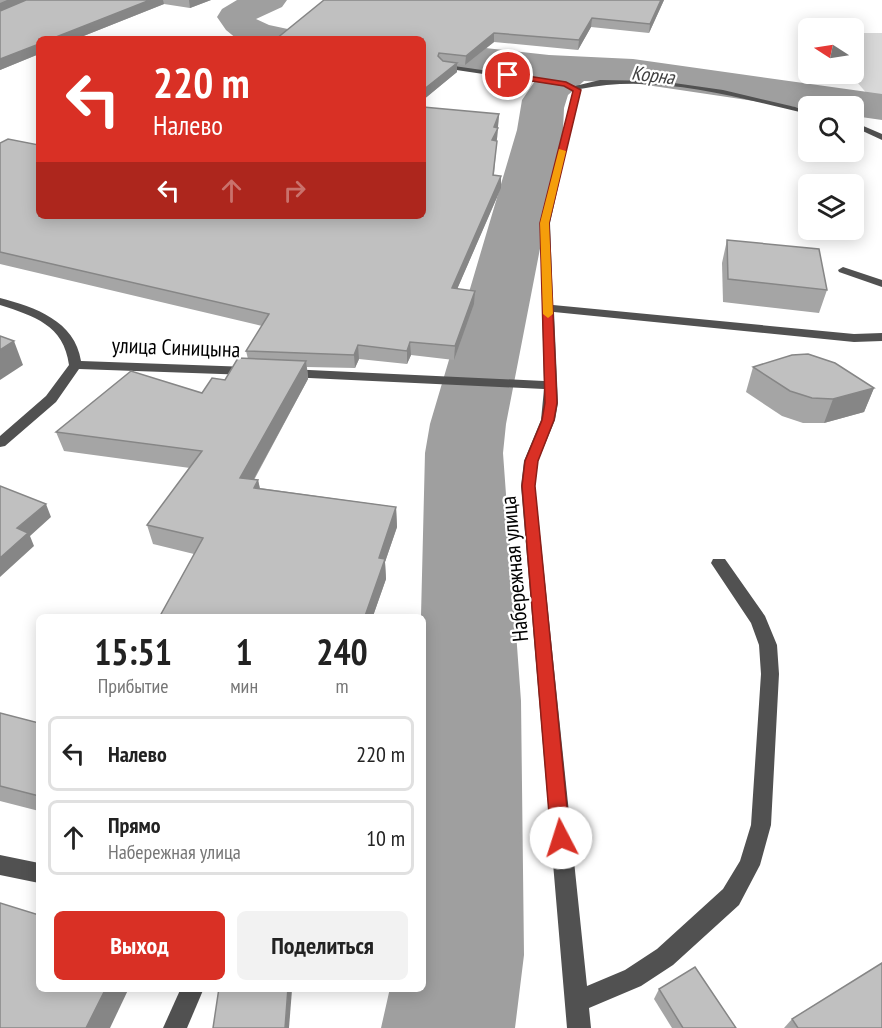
<!DOCTYPE html>
<html lang="ru">
<meta charset="utf-8">
<style>
body{margin:0;font-family:"PT Sans Narrow",sans-serif;background:#f2f2f2;color:#222;height:100vh;display:flex;flex-direction:column;font-size:22px;white-space:nowrap}
*{box-sizing:border-box;margin:0}
p{font-size:20px;color:#767676}
.icon{flex:none;width:33px;height:33px;fill:none;stroke:currentColor;stroke-width:2;stroke-linecap:round;stroke-linejoin:round}
.map{position:relative;flex:1;overflow:hidden}
.details{position:absolute;left:36px;top:614px;width:390px;height:378px;display:flex;flex-direction:column;background:#fff;border-radius:9px;box-shadow:0 3px 15px #0003}
.details>*{flex:none}
.top-card{position:absolute;left:36px;top:36px;width:390px;height:183px;border-radius:9px;box-shadow:0 3px 15px #0003;background:#d93025;color:#fff;overflow:hidden}
.needle{width:39px;rotate:282deg}
.tools{position:absolute;left:798px;top:18px;display:grid;gap:12px}
.tools a{display:grid;place-items:center;width:66px;height:66px;border-radius:9px;background:#fff;box-shadow:0 3px 15px #0003;font-size:30px}
.pin{position:absolute;display:grid;place-items:center;width:51px;height:51px;color:#fff;margin:-26px;border:3px solid #fff;border-radius:50%;box-shadow:0 2px 6px #0007}
.me{position:absolute;width:66px;margin:-33px;rotate:355deg;stroke-linejoin:round;filter:drop-shadow(0 0 4px #0008)}
.turn{display:flex;align-items:center;gap:21px;height:126px;padding:0 18px;font-size:27px}
.turn .icon{width:78px;height:78px;stroke-width:2.5}
.turn b{display:block;font-size:42px;line-height:51px}
.lanes{display:flex;align-items:center;height:57px;padding:0 18px;background:#0003;justify-content:center;gap:30px;direction:ltr}
.lanes .off{opacity:.35}
.eta{display:flex;justify-content:space-evenly;align-items:center;height:102px;text-align:center}
.eta b{font-size:36px;font-weight:800;line-height:42px}
.cta{display:flex;gap:12px;margin-top:auto;padding:12px 18px}
.cta a{flex:1;height:69px;border-radius:9px;background:#d93025;color:#fff;font-size:24px;font-weight:800;line-height:69px;text-align:center}
.cta a+a{background:#f2f2f2;color:#222}
ul{padding:0;list-style:none}
li{display:flex;align-items:center;gap:18px;height:75px;margin:0 12px 9px;padding:0 6px;border:3px solid #e0e0e0;border-radius:9px}
li div{flex:1}
li b{display:block;font-size:22px}
li em{font-style:normal}
.map>svg:first-child{display:block}
.green{fill:#d8d8d8}
.lines{fill:none;stroke-linecap:round;stroke-linejoin:round}
.river{fill:#9f9f9f;fill-rule:evenodd}
.minor{fill:#515151;fill-rule:evenodd}
.wall{fill:#a5a5a5}
.shaded-wall{fill:#868686}
.building{fill:#c0c0c0;stroke:#868686;stroke-width:1.5}
.route{fill:#d93025;stroke:#8d1f18;stroke-width:1.5}
.slow{fill:#f59e0b}
.labels{text-anchor:middle;stroke-width:4.5;stroke-linejoin:round;paint-order:stroke}
.far-water-label{font-size:20px;font-style:italic;fill:#404040;stroke:#fff}
.street-label{font-size:22px;fill:#000;stroke:#fff}
</style>
<div class="map">
<svg width="882" height="1028" viewBox="0 0 882 1028">
<rect width="100%" height="100%" fill="#fff"/>
<!-- green -->
<polygon class="green" points="854,33 882,33 882,111 850,74 854,74"/>
<g class="lines">
<!-- river -->
<g class="river">
<polygon points="237,0 287,0 282,7 256,19 269,25 297,31 303,39 237,39 226,30 217,17 222,9"/>
<polygon points="423,41 549,55 633,59 882,94 882,120 854,116 854,106 808,106 808,109 633,83 584,81 568,95 564,108 563,130 506,424 503,453 521,701 524,955 515,1028 381,1028 390,988 423,988 423,616 421,616 425,453 430,424 517,130 522,100 537,78 423,65"/>
</g>
<!-- minor -->
<g class="minor">
<path d="M440 64 566 82 575 86 600 80 660 81 723 90 808 110V114C735 97 656 73 580 89L550 223 553 305 854 334 882 333V341L854 342 554 312 558 403 555 420 538 461 535 486 587 986 625 970 657 949 723 889 740 861 751 825 761 674 759 645 751 623 711 563 713 559H725L765 616 777 645 779 674 771 825 760 865 739 905 673 965 641 986 589 1008 591 1028H567L521 486 524 461 541 420 544 389 288 377 282 373 288 369 544 381 540 223 573 91 564 86 443 68Z"/>
<polygon points="854,122 882,134 882,140 854,127"/>
<polygon points="843,267 882,280 882,287 839,272 838,270"/>
<path d="M0 298C35 307 75 321 81 361L249 367 255 371 249 375 79 369 56 402 5 446 0 447V436L46 396 69 365C64 325 34 316 0 305Z"/>
<polygon points="0,855 39,863 39,883 0,875"/>
<polygon points="181,988 204,988 187,1028 163,1028"/>
</g>
</g>
<!-- wall -->
<g class="wall">
<polygon points="0,0 211,0 190,8 164,4 76,39 39,39 39,54 0,70"/>
<polygon points="324,0 664,0 649,33 591,27 578,50 494,42 465,65 457,64 457,72 423,100 423,39"/>
<polygon points="499,114 494,175 501,188 457,289 474,304 454,360 411,355 407,364 359,359 355,368 307,367 308,379 254,480 258,480 260,488 396,507 397,527 385,562 386,579 373,616 160,616 194,554 153,544 147,525 190,468 64,451 56,432 202,393 225,380 248,359 246,351 262,326 0,264 0,143 39,145 423,216"/>
<polygon points="727,240 827,290 819,313 723,302 722,263"/>
<polygon points="753,367 874,388 864,412 824,423 803,423 782,416 746,392"/>
<polygon points="0,713 39,723 39,811 0,801"/>
<polygon points="659,989 736,1028 672,1028 654,999"/>
<polygon points="792,1019 882,1028 784,1028"/>
</g>
<!-- shaded-wall -->
<g class="shaded-wall">
<polygon points="7,0 32,0 0,12 0,3"/>
<polygon points="150,0 163,0 164,4 76,39 51,39"/>
<polygon points="189,0 211,0 190,8"/>
<polygon points="661,0 664,0 649,33 650,24"/>
<polygon points="592,18 591,27 578,50 579,40"/>
<polygon points="494,33 494,42 465,65 466,56"/>
<polygon points="39,44 39,54 0,70 0,59"/>
<polygon points="457,63 457,72 423,100 423,90"/>
<polygon points="499,114 497,139 492,151 494,127"/>
<polygon points="501,176 501,188 452,301 452,288"/>
<polygon points="475,291 474,304 454,360 455,346"/>
<polygon points="14,341 23,365 0,380 0,350"/>
<polygon points="410,342 411,355 407,364 407,351"/>
<polygon points="358,345 359,359 355,368 354,355"/>
<polygon points="306,361 308,379 244,497 240,478"/>
<polygon points="874,388 864,412 824,423 833,399"/>
<polygon points="258,480 262,500 254,488"/>
<polygon points="46,504 51,517 30,536 34,546 0,577 0,558 17,528"/>
<polygon points="396,507 397,527 385,562 386,579 373,616 365,616 379,558"/>
<polygon points="106,988 129,988 110,1028 86,1028"/>
<polygon points="288,988 292,988 292,990 289,1028 285,1028"/>
</g>
<!-- building -->
<g class="building">
<polygon points="26,0 150,0 51,39 39,39 39,44 0,59 0,11"/>
<polygon points="324,0 661,0 650,24 592,18 579,40 494,33 466,56 439,53 438,56 443,61 457,63 423,90 423,39 276,39"/>
<polygon points="423,107 499,114 494,127 498,128 492,140 497,141 493,175 501,176 452,288 475,291 455,346 410,342 407,351 358,345 354,355 246,351 269,314 0,252 0,143 8,139 39,145 39,216 423,216"/>
<polygon points="727,240 819,249 827,290 728,279"/>
<polygon points="0,336 14,341 0,350"/>
<polygon points="808,354 835,363 874,388 833,399 812,398 790,391 753,367 792,355"/>
<polygon points="238,358 306,361 240,478 258,480 254,488 396,507 379,558 385,559 365,616 160,616 203,538 147,525 202,451 56,432 131,371 202,393 212,378 225,380"/>
<polygon points="0,486 46,504 17,528 28,533 0,558"/>
<polygon points="0,713 39,723 39,796 0,786"/>
<polygon points="0,903 39,915 39,988 106,988 86,1028 0,1028"/>
<polygon points="882,963 882,1028 798,1028 792,1019"/>
<polygon points="695,967 736,1028 683,1028 659,989"/>
<polygon points="219,988 288,988 285,1028 213,1028"/>
</g>
<!-- route -->
<polygon class="route" points="508,73 566,82 581,90 549,223 557,403 554,420 538,461 535,486 570,838 567,844 561,847 554,844 551,838 522,486 525,461 542,420 545,403 540,223 573,91 564,86 506,77"/>
<!-- slow -->
<polygon class="slow" points="559,149 566,151 549,223 553,314 548,318 543,314 540,223"/>
<g class="labels">
<!-- far-water labels -->
<g class="far-water-label">
<text transform="translate(653 75) rotate(7)" y="7">Корна</text>
</g>
<!-- street labels -->
<g class="street-label">
<text transform="translate(176 347) rotate(2)" y="8">улица Синицына</text>
<text transform="translate(514 569) rotate(-95)" y="8">Набережная улица</text>
</g>
</g>
</svg>
<div class="tools">
<a><svg class="needle" viewBox="-14 -14 28 28"><path d="M0-13l5 13h-10z" fill="#e53935"/><path d="M0 13l5-13h-10z" fill="#767676"/></svg></a>
<a><svg class="icon" aria-label="search" viewBox="0 0 24 24"><circle cx="10" cy="10" r="6"/><path d="M15 15l6 6"/></svg></a>
<a><svg class="icon" aria-label="layers" viewBox="0 0 24 24"><path d="M12 4l9 5-9 5-9-5zM3 14l9 5 9-5"/></svg></a>
</div>
<div class="pin" style="left:508px;top:75px;background:#d93025"><svg class="icon" aria-label="arrive" viewBox="0 0 24 24"><path d="M6 21V4h12l-3 4 3 4H6"/></svg></div>
<svg class="me" style="left:561px;top:838px" viewBox="-20 -20 40 40"><circle r="19" fill="#fff"/><path d="M0-13L10 11 0 6-10 11z" fill="#d93025"/></svg>
<div class="top-card">
<div class="turn"><svg class="icon" aria-label="left" viewBox="0 0 24 24"><path d="M17 20v-9H6M10 6l-5 5 5 5"/></svg><div><b>220 m</b>Налево</div></div>
<div class="lanes"><svg class="icon" aria-label="left" viewBox="0 0 24 24"><path d="M17 20v-9H6M10 6l-5 5 5 5"/></svg><svg class="icon off" aria-label="ahead" viewBox="0 0 24 24"><path d="M12 20V5M6 11l6-6 6 6"/></svg><svg class="icon off" aria-label="right" viewBox="0 0 24 24"><path d="M7 20v-9h11M14 6l5 5-5 5"/></svg></div>
</div>
<section class="details">
<div class="eta">
<div><b>15:51</b><p>Прибытие</p></div>
<div><b>1</b><p>мин</p></div>
<div><b>240</b><p>m</p></div>
</div>
<ul>
<li><svg class="icon" aria-label="left" viewBox="0 0 24 24"><path d="M17 20v-9H6M10 6l-5 5 5 5"/></svg><div><b>Налево</b></div><em>220 m</em></li>
<li><svg class="icon" aria-label="ahead" viewBox="0 0 24 24"><path d="M12 20V5M6 11l6-6 6 6"/></svg><div><b>Прямо</b><p>Набережная улица</p></div><em>10 m</em></li>
</ul>
<div class="cta"><a>Выход</a><a>Поделиться</a></div>
</section>
</div>
